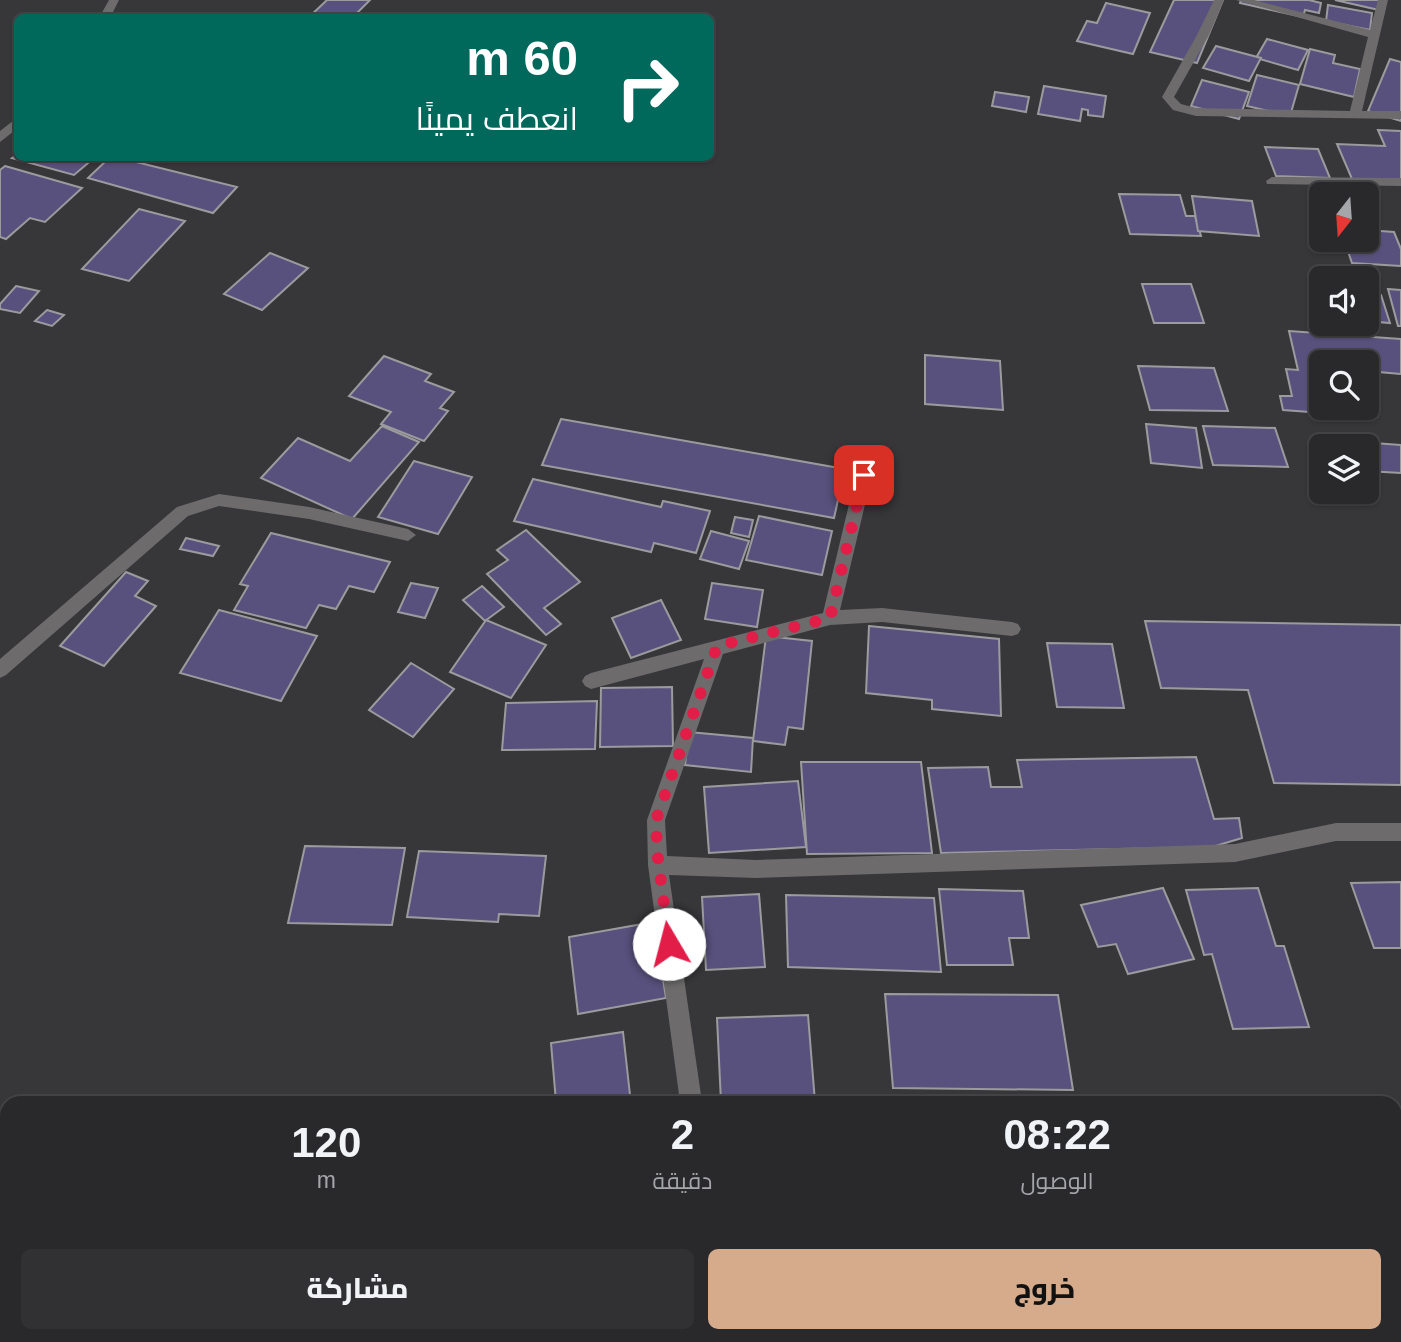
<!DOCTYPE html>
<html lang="ar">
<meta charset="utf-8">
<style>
body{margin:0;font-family:Arial,Cairo,sans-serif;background:#313134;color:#f1f3f6;direction:rtl;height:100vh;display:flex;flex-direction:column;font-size:26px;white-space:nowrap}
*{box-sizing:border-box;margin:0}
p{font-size:23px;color:#a5a6a9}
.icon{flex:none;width:38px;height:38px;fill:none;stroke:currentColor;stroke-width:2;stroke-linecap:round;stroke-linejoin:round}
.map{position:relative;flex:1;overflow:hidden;direction:ltr}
.side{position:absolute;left:0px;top:1096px;width:1402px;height:247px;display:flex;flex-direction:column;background:#29292c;border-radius:21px 21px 0 0;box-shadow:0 2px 5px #0004,0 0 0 2px #454548;direction:rtl}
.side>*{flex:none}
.banner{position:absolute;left:14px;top:14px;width:700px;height:147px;border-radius:10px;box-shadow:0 2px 5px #0004,0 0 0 2px #454548;direction:rtl;background:#00695c;color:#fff;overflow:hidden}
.needle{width:46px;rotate:197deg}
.controls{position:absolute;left:1309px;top:182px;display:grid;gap:14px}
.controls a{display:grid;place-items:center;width:70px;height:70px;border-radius:10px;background:#29292c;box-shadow:0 2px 5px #0004,0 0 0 2px #454548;font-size:35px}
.pin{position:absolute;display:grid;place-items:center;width:60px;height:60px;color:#fff;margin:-30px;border-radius:14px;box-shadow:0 4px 10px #0006}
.me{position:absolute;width:77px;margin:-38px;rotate:352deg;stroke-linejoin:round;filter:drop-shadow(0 0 5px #0008)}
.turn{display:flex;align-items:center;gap:24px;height:147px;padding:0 21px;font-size:32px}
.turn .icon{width:91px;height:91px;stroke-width:2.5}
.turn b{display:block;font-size:49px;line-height:60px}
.eta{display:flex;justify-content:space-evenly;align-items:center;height:119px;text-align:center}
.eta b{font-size:42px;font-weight:800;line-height:49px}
.cta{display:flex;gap:14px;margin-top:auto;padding:14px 21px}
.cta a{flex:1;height:80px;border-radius:10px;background:#d6ab8b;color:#111;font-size:28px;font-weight:800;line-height:80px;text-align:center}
.cta a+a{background:#313134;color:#f1f3f6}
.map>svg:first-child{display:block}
.building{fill:#58517d;stroke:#9b9b9e;stroke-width:2}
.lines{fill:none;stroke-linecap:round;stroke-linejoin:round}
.minor{fill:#6d6b6c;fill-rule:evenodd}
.route{stroke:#e11d48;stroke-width:12;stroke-dasharray:0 21.6}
</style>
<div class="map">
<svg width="1401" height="1342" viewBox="0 0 1401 1342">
<rect width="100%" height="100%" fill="#37373a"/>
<!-- building -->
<g class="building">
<polygon points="327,0 370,0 352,18 308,18"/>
<polygon points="1174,0 1223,0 1197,63 1150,52"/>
<polygon points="1241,0 1309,0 1321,3 1319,13 1305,10 1303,17 1240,3"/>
<polygon points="1335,0 1382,0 1379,10"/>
<polygon points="1106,3 1150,13 1133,54 1077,41 1087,21 1097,23"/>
<polygon points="1328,5 1372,13 1370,30 1326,21"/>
<polygon points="1267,39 1308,50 1298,70 1256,58"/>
<polygon points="1216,46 1261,58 1249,81 1203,68"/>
<polygon points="1310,49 1335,55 1333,63 1360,69 1354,97 1300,84"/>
<polygon points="1390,59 1401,62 1401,121 1368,111"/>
<polygon points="1257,75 1299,85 1290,116 1247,106"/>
<polygon points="1202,80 1249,92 1239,119 1191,106"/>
<polygon points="1044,86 1106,96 1103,117 1088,115 1088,110 1082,109 1080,121 1038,114"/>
<polygon points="995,92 1029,97 1026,112 992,106"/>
<polygon points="1378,130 1401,131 1401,181 1352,179 1337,144 1385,146"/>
<polygon points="1265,147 1318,149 1330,178 1276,176"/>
<polygon points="18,154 18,158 94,158 74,175 12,158"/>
<polygon points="109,158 120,158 237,187 213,213 88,178"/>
<polygon points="5,166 82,188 45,222 30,218 6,239 0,237 0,170"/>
<polygon points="1119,194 1180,195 1186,216 1195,216 1201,236 1130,234"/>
<polygon points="1192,196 1252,201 1259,236 1198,231"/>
<polygon points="139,209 185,221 129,281 82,269"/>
<polygon points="1367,230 1394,232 1401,249 1401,266 1352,263 1344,240 1367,240"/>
<polygon points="270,253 308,268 262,310 224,294"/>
<polygon points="1142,284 1191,284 1204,323 1154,323"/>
<polygon points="16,286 39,291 20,313 0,309 0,304"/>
<polygon points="1388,289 1401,290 1401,326 1398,326"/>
<polygon points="1367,294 1381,295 1390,323 1367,321"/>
<polygon points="47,310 64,315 52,326 35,321"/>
<polygon points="1289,331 1401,339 1401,374 1367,371 1367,362 1321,362 1321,408 1367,408 1367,384 1377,417 1283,410 1280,396 1292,396 1286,369 1298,370"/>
<polygon points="925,355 1000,361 1003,410 925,404"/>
<polygon points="384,356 431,374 425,381 454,392 440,408 448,411 424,441 381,424 391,412 349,396"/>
<polygon points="1138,366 1214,368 1228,411 1150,410"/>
<polygon points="561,419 845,469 834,518 542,465"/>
<polygon points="1146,424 1196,428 1202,468 1151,463"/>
<polygon points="382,426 419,442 352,519 261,478 298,438 350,461"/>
<polygon points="1203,426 1275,428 1288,467 1213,465"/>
<polygon points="1333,440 1401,445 1401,473 1367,471 1367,446 1335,446"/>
<polygon points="414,461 472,477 438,534 378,517"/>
<polygon points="533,479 661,507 663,501 710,511 696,553 654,543 651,552 514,521"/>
<polygon points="759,516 832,531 822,575 746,560"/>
<polygon points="735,517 753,520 749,537 731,533"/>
<polygon points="526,530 580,582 544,608 561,624 546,635 487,574 508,560 497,550"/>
<polygon points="711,531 749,541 739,569 700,559"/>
<polygon points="271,533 390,562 374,592 349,586 336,609 319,605 306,628 234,610 248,586 240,584"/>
<polygon points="186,538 219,546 213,556 180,549"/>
<polygon points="126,572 148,581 135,596 156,606 104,666 60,646"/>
<polygon points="411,583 438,588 425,618 398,612"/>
<polygon points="712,583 763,590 757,627 705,619"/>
<polygon points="482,586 504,607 485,621 463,600"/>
<polygon points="661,600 681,640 631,658 612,618"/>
<polygon points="219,610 317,636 281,701 180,673"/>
<polygon points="486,620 546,645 511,698 450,672"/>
<polygon points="1145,621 1401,625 1401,785 1274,783 1248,690 1161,688"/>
<polygon points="869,626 999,639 1001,716 932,709 932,700 866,693"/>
<polygon points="766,636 812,641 803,729 788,727 785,745 753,741"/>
<polygon points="1047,643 1112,644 1124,708 1057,707"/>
<polygon points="411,663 454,689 413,737 369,710"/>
<polygon points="672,687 673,746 600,747 601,688"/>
<polygon points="597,701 595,749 502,750 506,703"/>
<polygon points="689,732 753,738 751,772 685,765"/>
<polygon points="1196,757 1214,819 1239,818 1242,838 1212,847 941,853 928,768 988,767 991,787 1022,787 1017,760"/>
<polygon points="801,762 921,762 932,853 807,854"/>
<polygon points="798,781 806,847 709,853 704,787"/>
<polygon points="305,846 405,848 392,925 288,923"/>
<polygon points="419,851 546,856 539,916 499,914 498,922 407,917"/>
<polygon points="1401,882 1401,948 1374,948 1351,883"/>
<polygon points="1163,888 1194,959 1128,974 1116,944 1098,947 1081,905"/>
<polygon points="1258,888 1276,946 1284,946 1309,1027 1233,1029 1212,954 1204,955 1186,890"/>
<polygon points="939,889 1023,891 1029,938 1009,938 1013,965 947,965"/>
<polygon points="759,894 765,967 706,970 702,897"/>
<polygon points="786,895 934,898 941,972 788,967"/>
<polygon points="654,922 666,998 578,1014 569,937"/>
<polygon points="885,994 1058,995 1073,1090 893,1088"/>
<polygon points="808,1015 815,1102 721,1102 717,1018"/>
<polygon points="623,1032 630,1095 583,1102 556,1102 551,1043"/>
<polygon points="7,1213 7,1285 0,1285 0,1245"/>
<polygon points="1395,1240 1401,1258 1401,1293 1395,1293"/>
<polygon points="19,1335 49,1335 48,1342 0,1342"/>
</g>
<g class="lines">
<!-- minor -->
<g class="minor">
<polygon points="109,0 119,0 110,18 99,18"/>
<polygon points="1214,0 1224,0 1209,35 1174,97 1181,104 1196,108 1350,111 1368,37 1236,0 1254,0 1370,30 1378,0 1388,0 1362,111 1401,111 1401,119 1196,116 1173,110 1162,97 1197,35"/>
<polygon points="18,117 18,128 0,142 0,131"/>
<polygon points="1272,177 1401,178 1401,186 1267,184 1266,181"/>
<polygon points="864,469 872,475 840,610 882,608 1012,622 1018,624 1021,629 1018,634 1012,636 882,622 830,625 723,654 665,820 667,856 756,860 1235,844 1336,823 1401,823 1401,841 1336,841 1235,862 756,878 669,875 702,1102 680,1102 648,865 647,820 704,659 591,689 585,686 582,681 585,676 591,673 823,613 856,475"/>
<polygon points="219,494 309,507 408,529 416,535 408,541 309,519 219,506 188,516 6,675 0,678 0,659 177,507"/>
<polygon points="1395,1326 1401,1326 1401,1342 1317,1342 1314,1335 1395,1335"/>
<polygon points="181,1335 219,1335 216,1342 178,1342"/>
<rect x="476" y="1335" width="24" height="7"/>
</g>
</g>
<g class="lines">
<!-- route -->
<polyline class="route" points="669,944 657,850 656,820 717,646 830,618 864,475"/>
</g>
</svg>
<div class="controls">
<a><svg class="needle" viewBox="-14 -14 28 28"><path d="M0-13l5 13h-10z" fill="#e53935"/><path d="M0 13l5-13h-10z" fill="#a5a6a9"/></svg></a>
<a><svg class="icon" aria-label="sound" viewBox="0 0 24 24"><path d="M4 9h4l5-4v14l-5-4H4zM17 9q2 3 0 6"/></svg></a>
<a><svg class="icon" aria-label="search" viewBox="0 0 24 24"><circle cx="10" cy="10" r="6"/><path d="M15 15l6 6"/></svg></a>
<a><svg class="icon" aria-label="layers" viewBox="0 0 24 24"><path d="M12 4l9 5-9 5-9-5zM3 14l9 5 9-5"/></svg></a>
</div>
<div class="pin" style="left:864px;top:475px;background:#d93025"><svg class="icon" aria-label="arrive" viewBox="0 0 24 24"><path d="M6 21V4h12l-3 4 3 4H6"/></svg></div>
<svg class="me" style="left:669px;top:944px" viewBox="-20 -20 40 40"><circle r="19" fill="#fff"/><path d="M0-13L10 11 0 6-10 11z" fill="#e11d48"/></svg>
<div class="banner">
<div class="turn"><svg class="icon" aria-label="right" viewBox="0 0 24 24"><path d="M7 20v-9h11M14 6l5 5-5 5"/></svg><div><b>60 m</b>انعطف يمينًا</div></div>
</div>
<section class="side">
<div class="eta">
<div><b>08:22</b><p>الوصول</p></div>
<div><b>2</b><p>دقيقة</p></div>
<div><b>120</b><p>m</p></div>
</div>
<div class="cta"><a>خروج</a><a>مشاركة</a></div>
</section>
</div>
